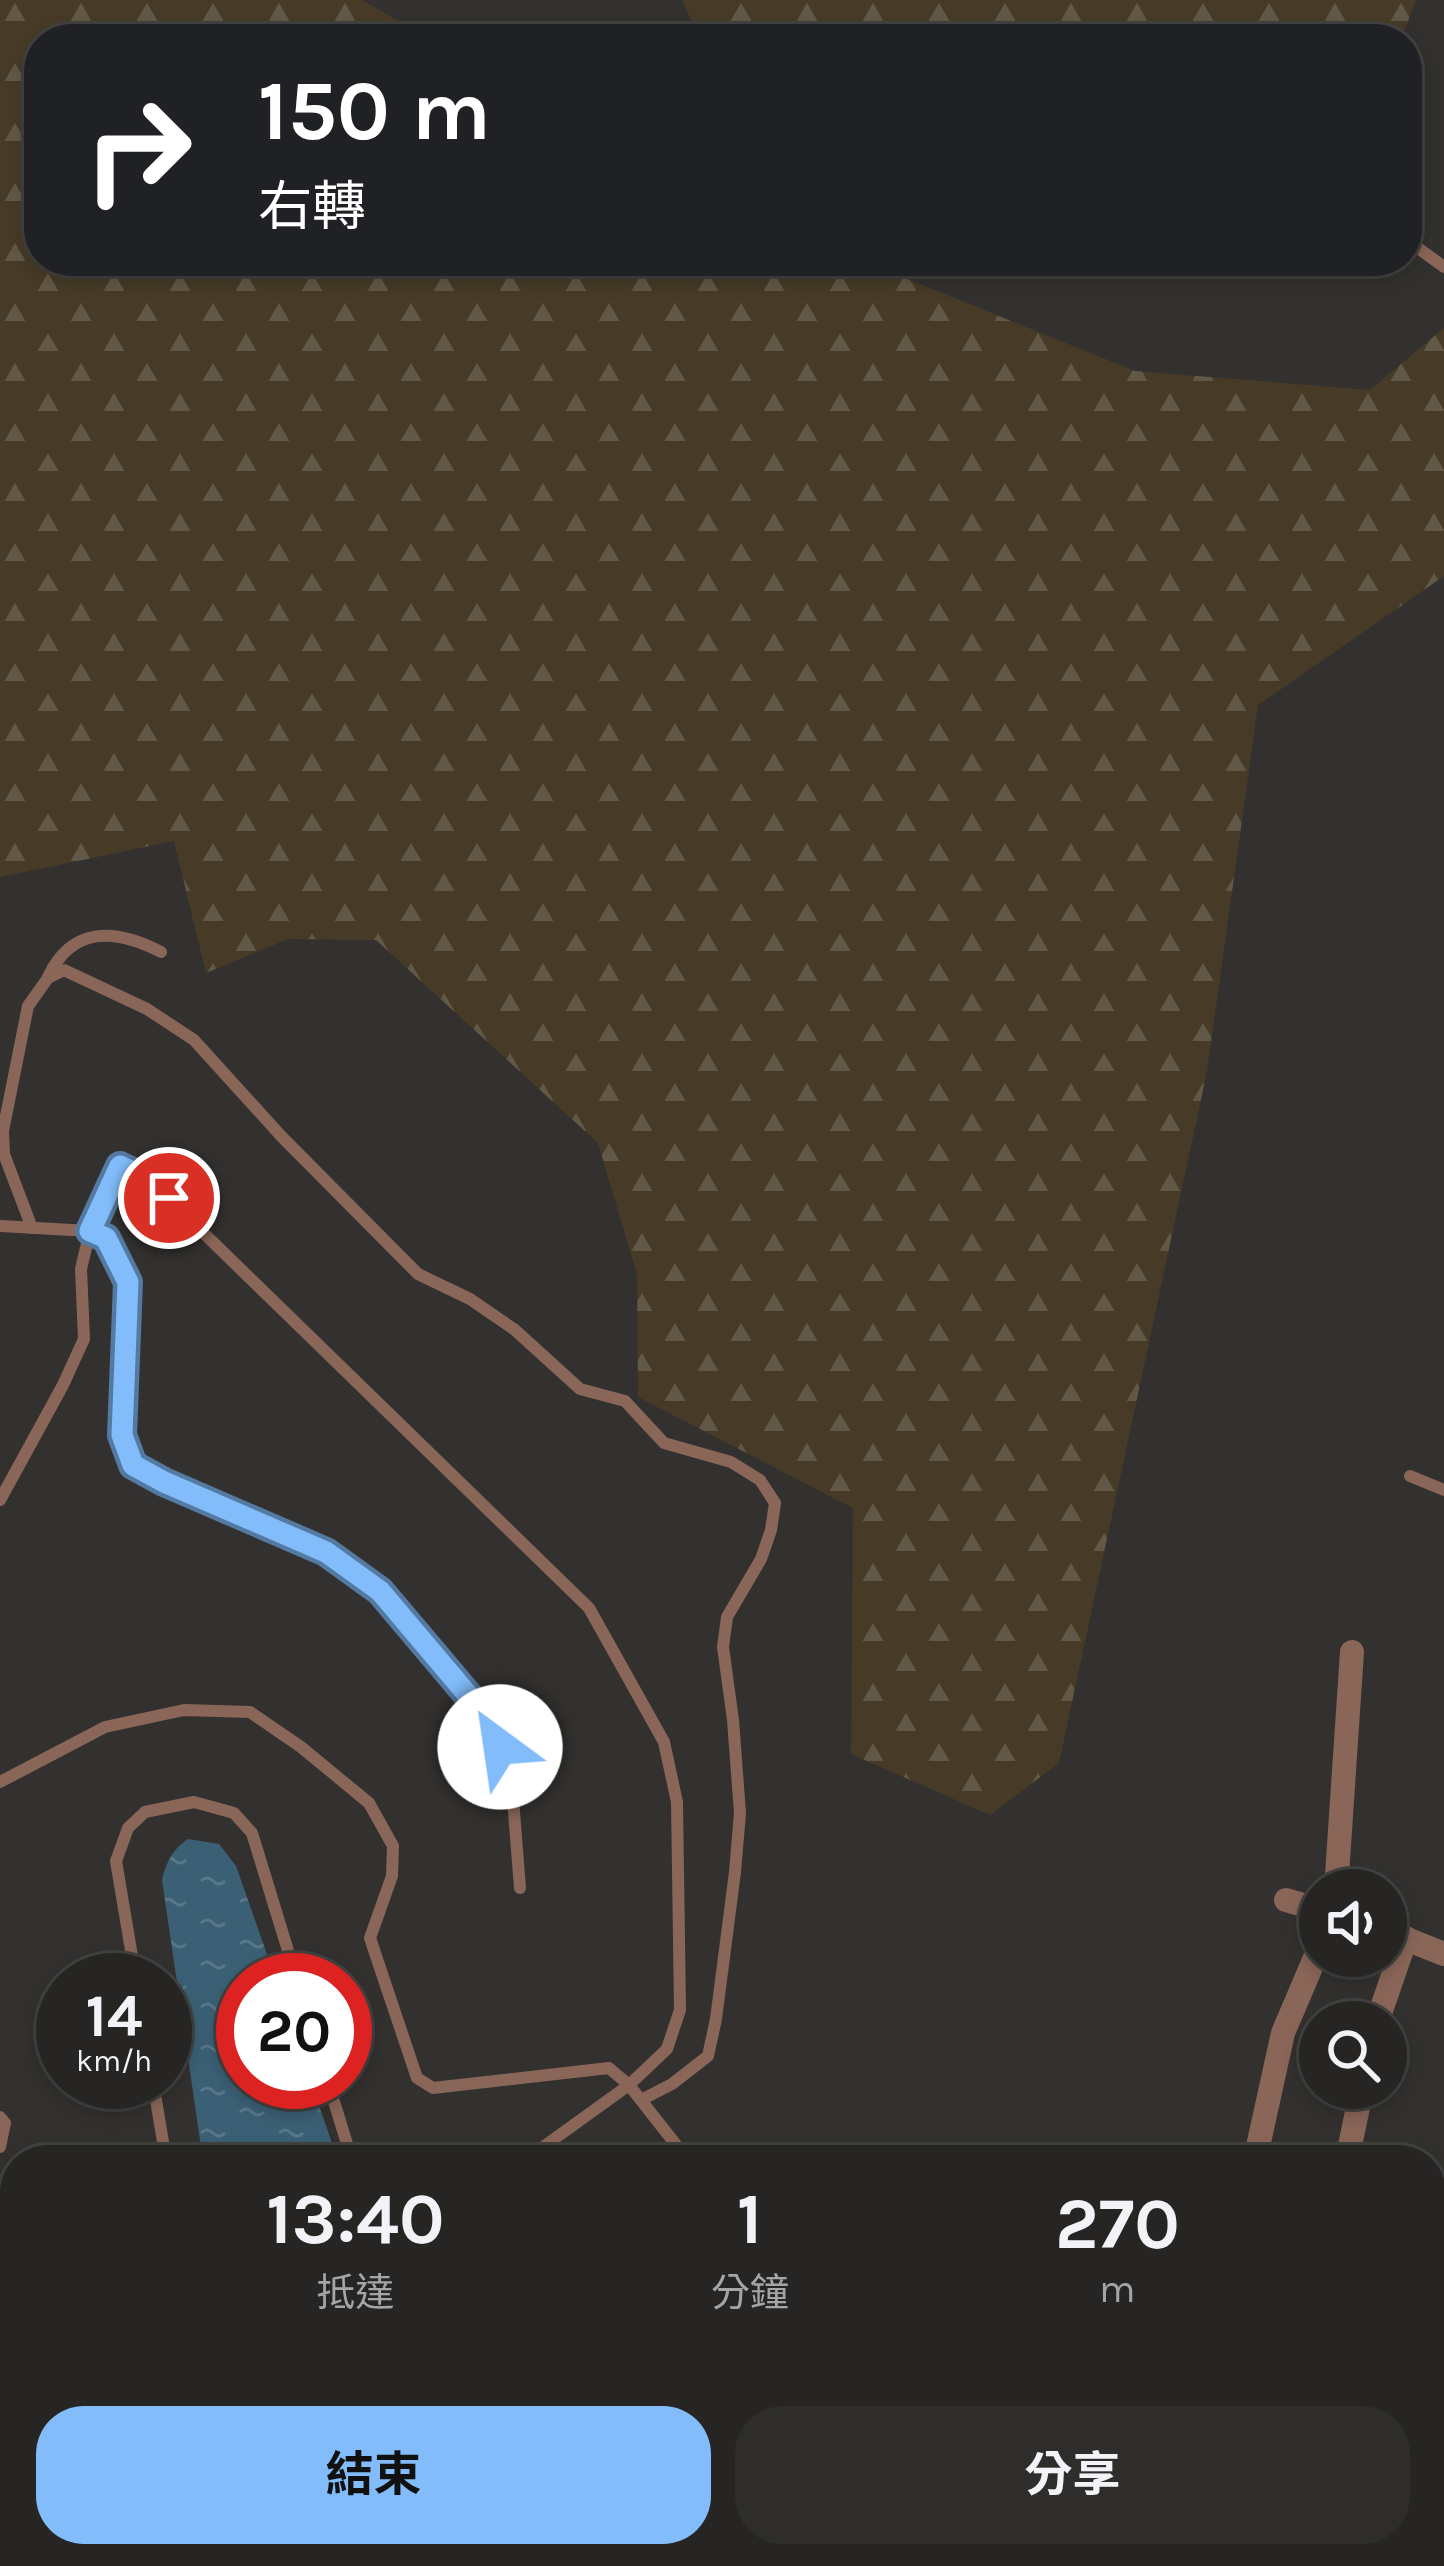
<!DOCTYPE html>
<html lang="zh-TW">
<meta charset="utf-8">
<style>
body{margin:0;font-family:Karla,"Noto Sans TC",sans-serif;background:#2e2d2b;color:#f1f3f6;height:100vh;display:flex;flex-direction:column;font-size:45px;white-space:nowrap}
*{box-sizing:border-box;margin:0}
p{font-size:39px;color:#a4a5a6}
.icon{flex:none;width:66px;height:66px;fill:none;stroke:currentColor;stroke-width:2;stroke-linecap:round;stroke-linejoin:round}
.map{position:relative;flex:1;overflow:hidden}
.panel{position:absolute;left:0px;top:2145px;width:1446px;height:423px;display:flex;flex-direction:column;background:#262523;border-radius:48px 48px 0 0;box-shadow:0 6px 18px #0003,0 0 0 3px #424241}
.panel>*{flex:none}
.top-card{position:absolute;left:24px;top:24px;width:1398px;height:252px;border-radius:48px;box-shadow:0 6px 18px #0003,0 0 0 3px #424241;background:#202124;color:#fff;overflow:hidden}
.fabs{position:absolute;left:1299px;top:1869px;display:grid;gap:24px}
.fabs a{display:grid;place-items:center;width:108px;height:108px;border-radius:50%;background:#262523;box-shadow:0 6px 18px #0003,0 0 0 3px #424241;font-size:60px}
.speed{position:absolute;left:36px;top:1953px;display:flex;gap:24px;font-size:60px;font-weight:700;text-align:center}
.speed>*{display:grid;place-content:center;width:156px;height:156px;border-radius:50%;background:#262523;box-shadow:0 6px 18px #0003,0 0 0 3px #424241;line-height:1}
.speed small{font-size:30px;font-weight:400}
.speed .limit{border:18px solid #d22;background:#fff;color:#111}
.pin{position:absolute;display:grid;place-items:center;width:102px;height:102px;color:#fff;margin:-51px;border:6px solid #fff;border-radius:50%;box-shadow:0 3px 12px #0007}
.me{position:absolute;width:132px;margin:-66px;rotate:329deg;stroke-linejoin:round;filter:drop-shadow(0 0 9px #0008)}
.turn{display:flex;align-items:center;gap:42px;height:252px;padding:0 36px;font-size:54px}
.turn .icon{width:156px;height:156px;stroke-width:2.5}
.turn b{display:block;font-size:84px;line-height:102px}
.eta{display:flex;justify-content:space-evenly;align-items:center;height:204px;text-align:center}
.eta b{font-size:72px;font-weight:700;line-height:84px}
.primary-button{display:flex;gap:24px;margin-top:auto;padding:24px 36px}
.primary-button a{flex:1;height:138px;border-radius:48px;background:#82bcfa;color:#111;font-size:48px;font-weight:700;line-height:138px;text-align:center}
.primary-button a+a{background:#2e2d2b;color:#f1f3f6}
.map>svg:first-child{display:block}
.forest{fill:url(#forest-firs)}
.water{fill:url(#water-ripples)}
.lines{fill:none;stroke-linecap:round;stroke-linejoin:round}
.lane{stroke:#8a6658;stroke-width:12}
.street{stroke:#8a6658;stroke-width:24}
.route-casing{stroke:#547aa2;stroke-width:30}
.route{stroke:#82bcfa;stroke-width:21}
</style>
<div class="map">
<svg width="1444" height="2566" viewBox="0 0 1444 2566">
<defs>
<pattern id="forest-firs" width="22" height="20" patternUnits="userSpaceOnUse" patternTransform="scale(3)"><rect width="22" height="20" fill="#473b27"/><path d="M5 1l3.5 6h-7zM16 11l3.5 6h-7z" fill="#625847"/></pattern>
<pattern id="water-ripples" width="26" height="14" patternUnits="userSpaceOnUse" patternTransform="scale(3)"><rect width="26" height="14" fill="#3b6075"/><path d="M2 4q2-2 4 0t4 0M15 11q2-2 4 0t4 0" fill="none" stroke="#587789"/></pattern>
</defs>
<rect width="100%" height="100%" fill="#33312f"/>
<!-- forest -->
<g class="forest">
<polygon points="0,0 362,0 430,39 39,39 39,261 863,261 1135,371 1370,390 1444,328 1444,576 1258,705 1207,1071 1059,1763 990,1815 851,1754 853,1508 638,1397 637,1274 598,1143 376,940 288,939 206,973 174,841 0,877"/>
<polygon points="682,0 1416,0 1401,39 699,39"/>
</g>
<!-- water -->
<path class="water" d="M188 1839 219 1844 236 1866 276 1980H243V2082H311L335 2152 282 2160H203L162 1880C167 1861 172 1850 188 1839Z"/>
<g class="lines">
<!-- lane -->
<g class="lane">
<polyline points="1407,240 1444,267"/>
<path d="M48 977C72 926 115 928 161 952"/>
<polyline points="0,1226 90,1231 106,1238 127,1282 122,1435 133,1465 164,1482 326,1552 380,1591 489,1720 511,1774 520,1888"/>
<polyline points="32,1228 4,1154 3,1131 28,1006 48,978 64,970 147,1009 194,1040 282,1137 418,1274 470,1299 515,1330 580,1389 625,1401 664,1443 731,1462 760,1480 775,1503 771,1530 761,1559 727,1617 723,1647 733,1720 740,1813 735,1872 716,2019 708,2056 672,2084 641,2100"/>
<polyline points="1410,1476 1444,1490"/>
<polyline points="0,1500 63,1385 84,1339 81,1269 90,1231 120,1166 148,1179 589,1608 664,1742 677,1802 680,2010 667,2049 629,2085 525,2160"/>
<polyline points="0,1782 105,1727 184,1710 250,1712 301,1747 369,1803 393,1846 392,1876 370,1938 417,2078 433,2088 609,2068 629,2085 688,2160"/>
<polyline points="136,1980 116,1861 128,1828 145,1812 194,1802 234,1813 252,1833 297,1980"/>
<polyline points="153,2082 166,2160"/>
<polyline points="328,2082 352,2160"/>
<polyline points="0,2117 5,2123 0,2147"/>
<polyline points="0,2507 15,2521"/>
<polyline points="233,2553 235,2566"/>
<polyline points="618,2553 627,2566"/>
<polyline points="849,2553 868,2566"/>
<polyline points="0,2559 54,2556 162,2566"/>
<polyline points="387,2566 390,2553"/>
<polyline points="883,2566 902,2560 920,2566"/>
</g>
<!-- street -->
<g class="street">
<polyline points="1336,1890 1352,1652"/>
<polyline points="1286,1900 1320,1910"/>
<polyline points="1386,1931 1444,1954"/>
<polyline points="1377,2022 1406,1938"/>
<polyline points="1255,2160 1283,2033 1320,1946"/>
<polyline points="1347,2160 1362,2088"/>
<polyline points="1431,2221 1444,2225"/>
<polyline points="1232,2566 1233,2553"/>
</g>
</g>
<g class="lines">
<defs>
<polyline id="route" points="169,1198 148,1179 120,1166 90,1231 106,1238 128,1282 122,1435 133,1465 164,1482 326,1552 380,1591 489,1720 500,1747"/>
</defs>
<!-- route casing -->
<use href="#route" class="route-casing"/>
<!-- route -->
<use href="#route" class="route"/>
</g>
</svg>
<div class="fabs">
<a><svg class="icon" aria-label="sound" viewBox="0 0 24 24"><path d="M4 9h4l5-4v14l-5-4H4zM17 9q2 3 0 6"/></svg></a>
<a><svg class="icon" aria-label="search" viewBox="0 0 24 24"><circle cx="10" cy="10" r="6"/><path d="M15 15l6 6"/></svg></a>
</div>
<div class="speed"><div>14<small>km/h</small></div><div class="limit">20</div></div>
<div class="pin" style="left:169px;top:1198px;background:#d93025"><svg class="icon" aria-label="arrive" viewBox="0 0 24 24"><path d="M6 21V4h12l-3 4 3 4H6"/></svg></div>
<svg class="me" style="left:500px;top:1747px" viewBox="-20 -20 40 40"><circle r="19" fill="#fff"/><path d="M0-13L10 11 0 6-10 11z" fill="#82bcfa"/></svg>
<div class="top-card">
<div class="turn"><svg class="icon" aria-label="right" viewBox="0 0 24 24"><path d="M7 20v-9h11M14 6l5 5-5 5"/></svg><div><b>150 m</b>右轉</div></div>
</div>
<section class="panel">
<div class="eta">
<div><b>13:40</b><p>抵達</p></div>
<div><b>1</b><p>分鐘</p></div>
<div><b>270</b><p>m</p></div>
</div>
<div class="primary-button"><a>結束</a><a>分享</a></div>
</section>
</div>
